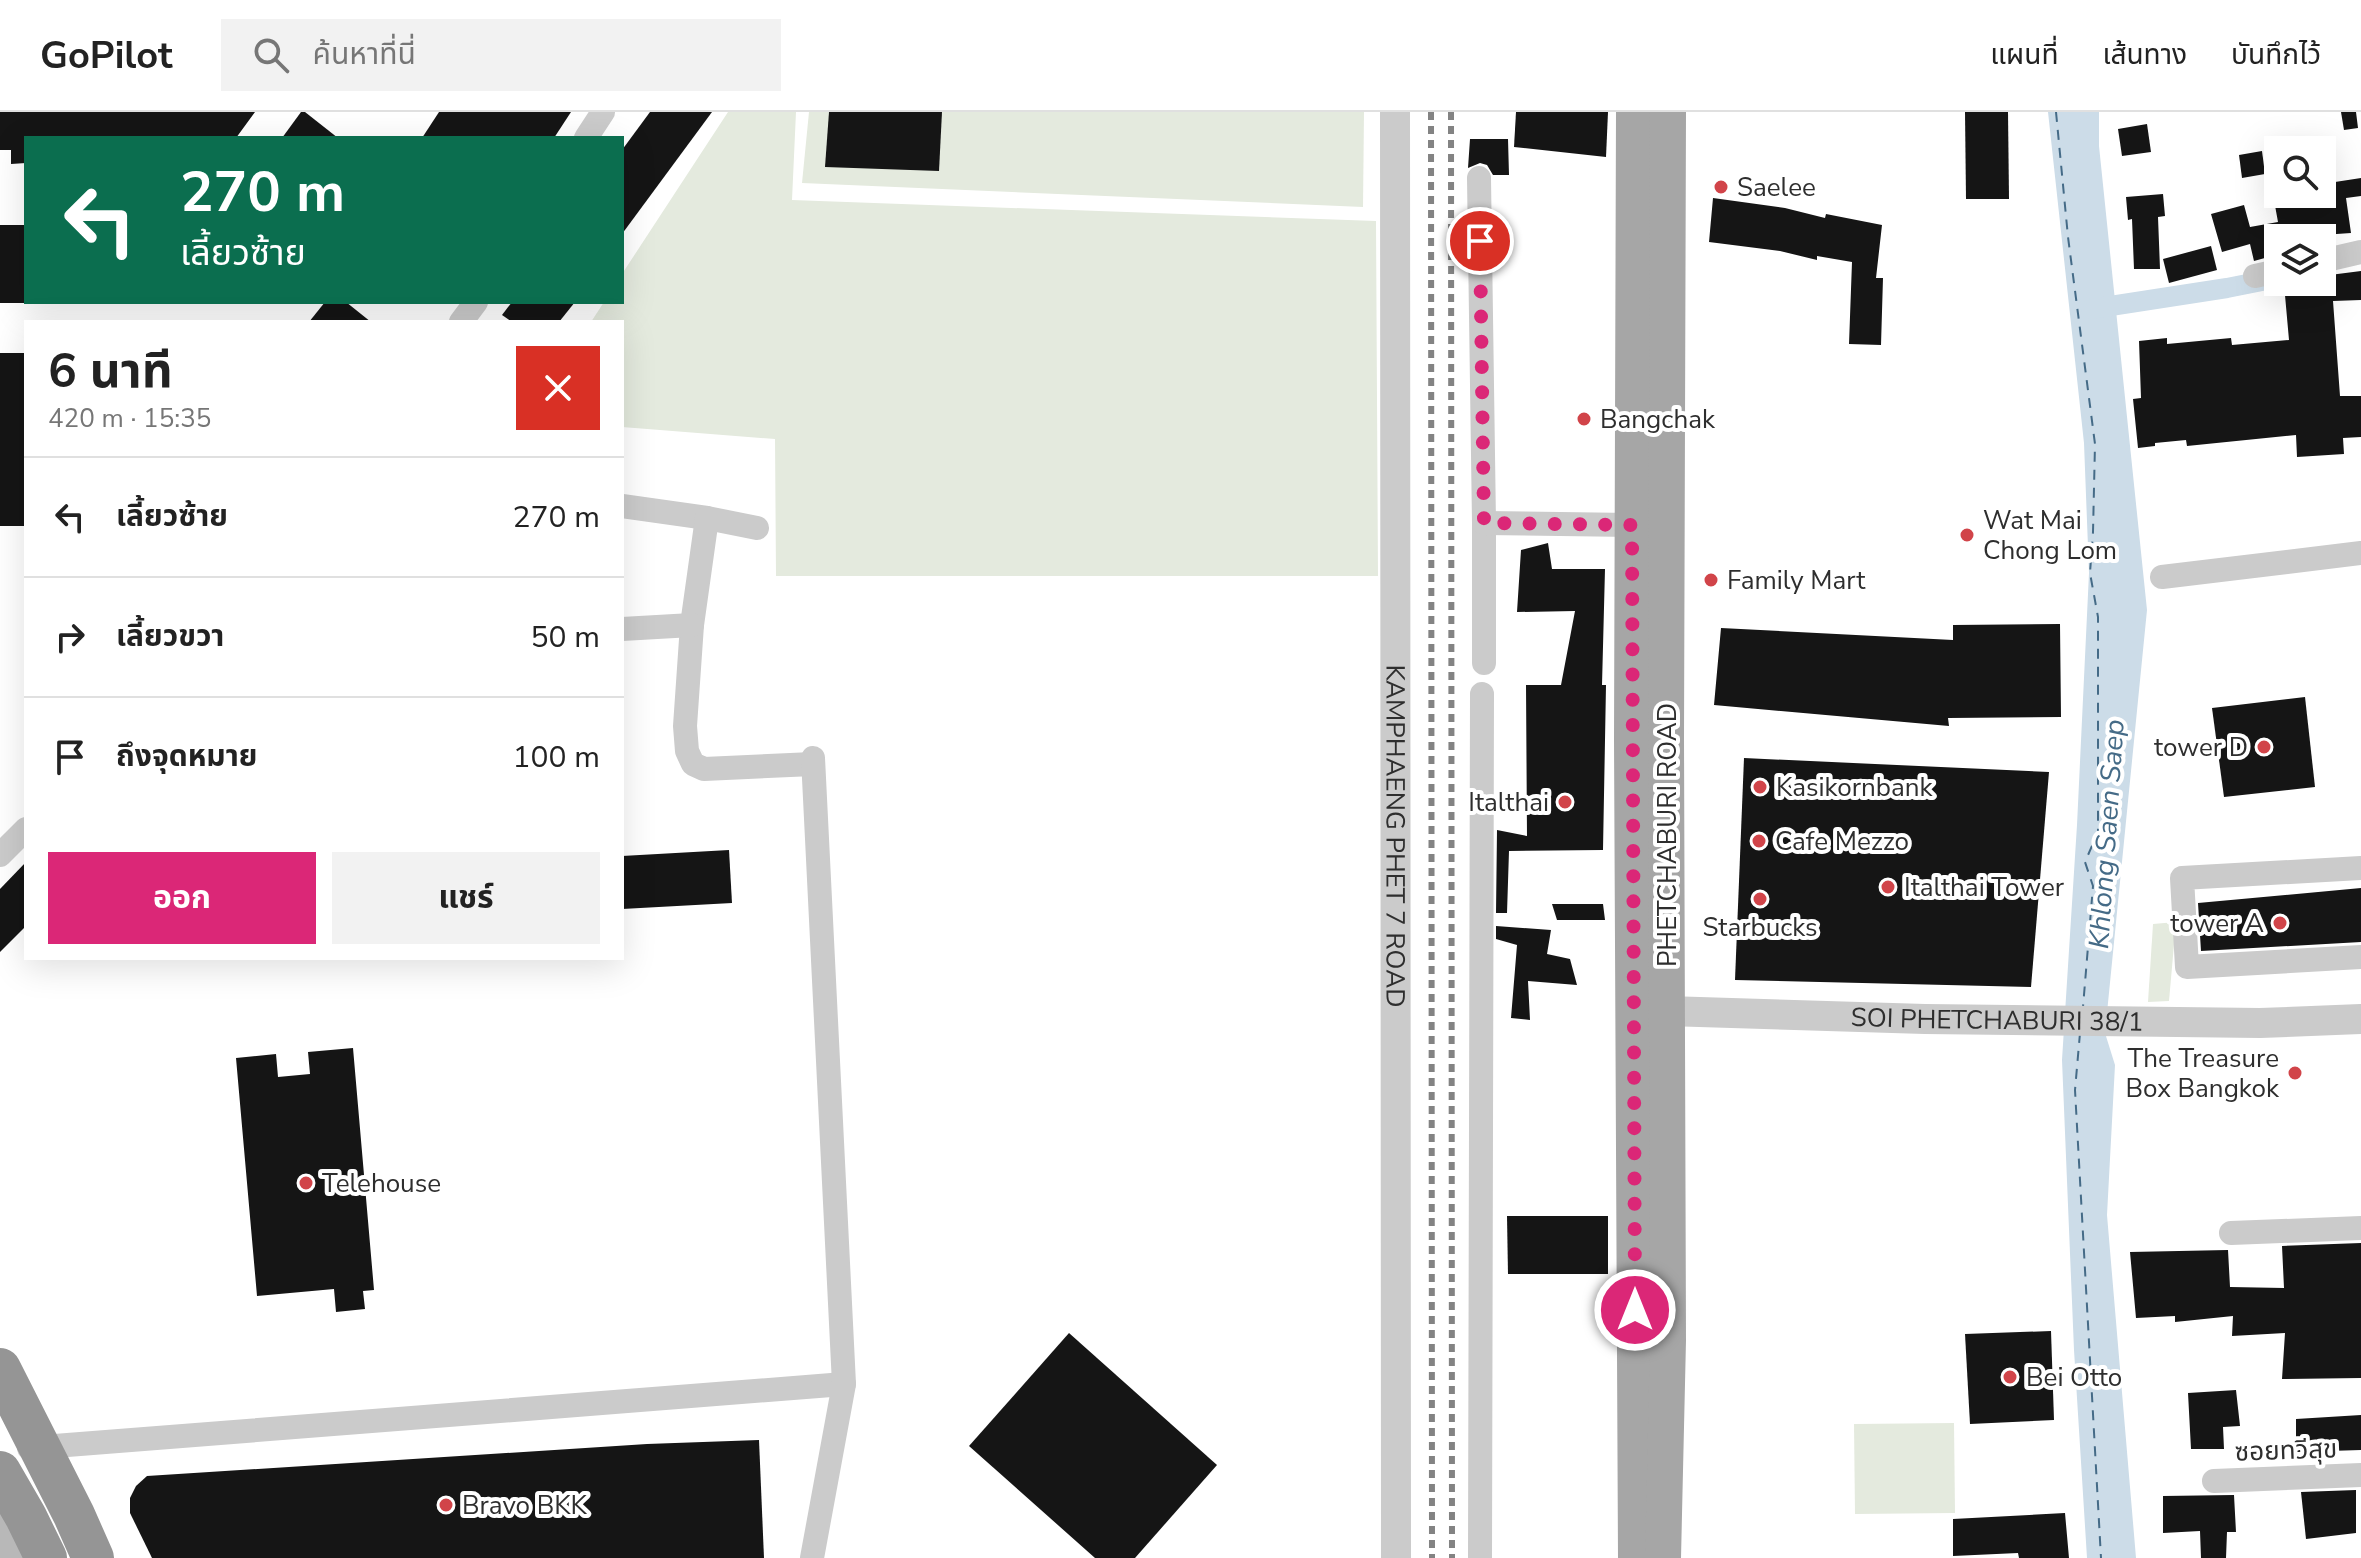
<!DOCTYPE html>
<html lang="th">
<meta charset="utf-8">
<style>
body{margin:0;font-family:"Nunito Sans","Noto Sans Thai",sans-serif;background:#f2f2f2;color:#222;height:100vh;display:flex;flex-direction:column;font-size:30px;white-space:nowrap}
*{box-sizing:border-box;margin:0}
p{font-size:26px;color:#767676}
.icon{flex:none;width:44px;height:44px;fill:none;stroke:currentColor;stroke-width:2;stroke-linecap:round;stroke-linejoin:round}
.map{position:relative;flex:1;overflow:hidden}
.panel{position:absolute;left:24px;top:208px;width:600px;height:640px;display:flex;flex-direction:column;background:#fff;border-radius:0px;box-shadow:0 8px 32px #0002}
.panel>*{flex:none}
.banner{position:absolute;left:24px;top:24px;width:600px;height:168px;border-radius:0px;box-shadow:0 8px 32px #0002;background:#0b6e4f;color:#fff;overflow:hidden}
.tools{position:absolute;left:2264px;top:24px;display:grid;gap:16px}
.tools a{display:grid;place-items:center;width:72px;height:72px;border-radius:0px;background:#fff;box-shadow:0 8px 32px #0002;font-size:40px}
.pin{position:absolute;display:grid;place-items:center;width:68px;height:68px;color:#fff;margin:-34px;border:4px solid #fff;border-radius:50%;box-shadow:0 2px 8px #0007}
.me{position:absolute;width:88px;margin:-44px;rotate:0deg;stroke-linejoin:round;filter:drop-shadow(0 0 6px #0008)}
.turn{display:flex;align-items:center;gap:28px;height:168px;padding:0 24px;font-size:36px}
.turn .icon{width:104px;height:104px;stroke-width:2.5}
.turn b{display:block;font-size:56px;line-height:68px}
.round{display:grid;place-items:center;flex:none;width:84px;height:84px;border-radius:0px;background:#f2f2f2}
.overview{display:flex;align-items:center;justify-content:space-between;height:136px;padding:0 24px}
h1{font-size:48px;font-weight:700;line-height:60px}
.primary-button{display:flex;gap:16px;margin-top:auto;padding:16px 24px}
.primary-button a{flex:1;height:92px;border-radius:0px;background:#db2777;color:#fff;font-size:32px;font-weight:700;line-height:92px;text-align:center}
.primary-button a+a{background:#f2f2f2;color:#222}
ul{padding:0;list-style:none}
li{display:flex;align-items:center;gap:24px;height:120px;padding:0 24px;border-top:2px solid #e0e0e0}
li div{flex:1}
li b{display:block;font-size:30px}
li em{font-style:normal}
header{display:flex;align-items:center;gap:48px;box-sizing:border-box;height:112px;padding:0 40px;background:#fff;border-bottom:2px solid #e0e0e0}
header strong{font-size:38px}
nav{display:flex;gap:44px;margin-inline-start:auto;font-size:28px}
.search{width:560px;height:72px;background:#f2f2f2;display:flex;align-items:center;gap:20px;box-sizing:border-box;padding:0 28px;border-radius:0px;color:#767676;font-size:30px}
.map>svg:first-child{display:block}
.green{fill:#e4eade}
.water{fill:#ccdce8}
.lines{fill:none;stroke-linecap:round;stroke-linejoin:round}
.canal{stroke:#ccdce8;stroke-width:20}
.ferry{stroke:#456b87;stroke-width:2;stroke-dasharray:10 8;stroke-linecap:butt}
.building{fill:#151515}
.minor{stroke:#cbcbcb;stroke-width:24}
.tertiary{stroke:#cbcbcb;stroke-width:30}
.secondary{stroke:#b8b8b8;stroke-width:34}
.primary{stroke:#a6a6a6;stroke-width:36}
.motorway{stroke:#959595;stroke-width:42}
.rail{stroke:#838383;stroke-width:6;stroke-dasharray:8 6;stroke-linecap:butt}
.motorway-bridge{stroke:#959595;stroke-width:42}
.route{stroke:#db2777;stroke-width:14;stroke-dasharray:0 25.2}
.poi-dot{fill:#d14449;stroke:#fff;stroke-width:3}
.labels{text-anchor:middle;stroke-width:8;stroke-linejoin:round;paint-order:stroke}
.poi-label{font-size:26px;fill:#2e2e2e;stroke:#fff;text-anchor:start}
.street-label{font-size:26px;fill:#2e2e2e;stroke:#fff}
.water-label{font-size:28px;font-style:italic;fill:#456b87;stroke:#fff}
</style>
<header>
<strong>GoPilot</strong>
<div class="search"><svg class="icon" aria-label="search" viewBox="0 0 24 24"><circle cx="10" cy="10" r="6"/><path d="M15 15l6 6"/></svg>ค้นหาที่นี่</div>
<nav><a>แผนที่</a><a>เส้นทาง</a><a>บันทึกไว้</a></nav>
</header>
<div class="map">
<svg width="2361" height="1446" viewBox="0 0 2361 1446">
<rect width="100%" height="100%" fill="#fff"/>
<!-- green -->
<g class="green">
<polygon points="728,0 796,0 792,88 1376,109 1378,464 776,464 775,327 622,315 622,210 591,210 604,190 622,190 622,162"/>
<polygon points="809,0 1364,0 1363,95 802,71"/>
<polygon points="2176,810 2169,889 2148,890 2153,812"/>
<polygon points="1954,1311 1955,1401 1855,1402 1854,1312"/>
</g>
<!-- water -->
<polygon class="water" points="2048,0 2099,0 2099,34 2147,498 2105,921 2115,953 2107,1103 2136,1446 2087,1446 2074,1238 2062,948 2077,713 2089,461 2084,331"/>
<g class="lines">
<!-- canal -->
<polyline class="canal" points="2091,197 2227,176 2272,167"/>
<!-- ferry -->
<g class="ferry">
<polyline points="2056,0 2068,125 2095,332 2093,420 2090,461 2098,505 2098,720 2085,750 2093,774 2083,895"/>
<polyline points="2080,921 2075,978 2101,1446"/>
</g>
</g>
<!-- building -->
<g class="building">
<polygon points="0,0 255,0 236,26 26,26 26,51 11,52 11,38 0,38"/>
<polygon points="301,0 305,0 338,26 282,26"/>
<polygon points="439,0 571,0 554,26 422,26"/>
<polygon points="650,0 712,0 622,122 622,38"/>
<polygon points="829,0 942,0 939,59 825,55"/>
<polygon points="1516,0 1608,0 1606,45 1514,35"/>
<polygon points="1965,0 2008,0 2009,87 1966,87"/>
<polygon points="2341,0 2356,0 2358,16 2344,18"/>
<polygon points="2147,12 2151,40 2122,44 2118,17"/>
<polygon points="1470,27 1508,27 1509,63 1493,63 1487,53 1480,51 1468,56"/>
<polygon points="2262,39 2265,62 2242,66 2239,43"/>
<polygon points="2361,66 2361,84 2346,86 2351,121 2278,126 2278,138 2271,139 2272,144 2254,149 2250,132 2222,140 2211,102 2244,93 2250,115 2278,110 2274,88 2322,82 2322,72"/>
<polygon points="2163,82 2165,104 2158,105 2160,157 2134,157 2132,107 2128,108 2126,85"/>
<polygon points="1713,86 1785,96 1825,106 1826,102 1882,113 1876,166 1883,166 1881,233 1849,232 1852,150 1817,144 1817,148 1780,139 1709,130"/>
<rect x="0" y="113" width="26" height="78"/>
<polygon points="2211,134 2217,158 2169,171 2163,147"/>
<polygon points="2361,159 2361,188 2333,189 2340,284 2361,284 2361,325 2343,326 2344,342 2297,345 2296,323 2187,334 2186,328 2155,331 2155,334 2138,336 2133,287 2141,286 2139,229 2167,226 2167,232 2231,226 2232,233 2289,228 2284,172 2288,170 2322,170 2322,164"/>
<polygon points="325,190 346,190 371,210 309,210"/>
<polygon points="512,190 575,190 559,210 512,210 502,203"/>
<rect x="0" y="241" width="26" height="173"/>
<polygon points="1548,431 1552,457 1605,457 1602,573 1606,573 1603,738 1509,739 1507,801 1496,801 1497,718 1527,724 1526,573 1561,573 1575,499 1517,500 1521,438"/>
<polygon points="2060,512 2061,605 1948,606 1949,614 1714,593 1721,516 1953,528 1953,513"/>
<polygon points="2305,585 2315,675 2224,685 2212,596"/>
<polygon points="1744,646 2049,660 2031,875 1735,868"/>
<polygon points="729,738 732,791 622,797 622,744"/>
<polygon points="26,750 26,814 0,840 0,777"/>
<polygon points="2361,776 2361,830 2201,839 2198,791"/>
<polygon points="1552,792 1603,792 1605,808 1557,808"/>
<polygon points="1496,814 1551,818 1547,842 1570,847 1577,873 1528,869 1530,908 1511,906 1517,833 1496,827"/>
<polygon points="353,936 374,1178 363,1179 365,1197 336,1200 334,1177 257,1184 236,946 276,942 278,965 310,962 308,940"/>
<polygon points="1507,1104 1608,1104 1608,1162 1508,1162"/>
<polygon points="2361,1131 2361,1266 2282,1267 2285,1221 2232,1224 2233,1204 2175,1210 2175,1204 2136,1206 2130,1140 2228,1138 2230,1175 2284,1176 2282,1134"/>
<polygon points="2051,1219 2054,1308 1970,1312 1965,1222"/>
<polygon points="1069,1221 1217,1353 1135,1446 1095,1446 969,1334"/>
<polygon points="2236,1278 2240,1314 2223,1315 2224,1337 2191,1337 2188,1281"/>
<polygon points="2361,1303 2361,1338 2296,1340 2296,1307"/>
<polygon points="759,1328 764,1446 152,1446 130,1401 130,1386 136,1374 147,1364 647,1332"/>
<polygon points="2356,1378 2356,1421 2306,1427 2301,1380"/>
<polygon points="2234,1383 2236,1420 2227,1420 2226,1446 2201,1446 2200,1419 2163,1421 2163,1384"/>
<polygon points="2065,1401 2069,1446 2019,1446 2018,1441 1953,1444 1953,1407"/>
</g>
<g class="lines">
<!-- minor -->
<g class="minor">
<polyline points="586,26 603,0"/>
<polyline points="1479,66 1484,411 1484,551"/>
<polyline points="2322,149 2361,140"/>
<polyline points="2255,164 2278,159"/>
<polyline points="461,210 476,190"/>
<polyline points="622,394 707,406"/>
<polyline points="1484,411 1632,413"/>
<polyline points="757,416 707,406 692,513 685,614 687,639 693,652 704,657 813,652"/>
<polyline points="2162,465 2361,441"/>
<polyline points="622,517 692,513"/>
<polyline points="0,743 26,717"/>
<polyline points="2361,756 2182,766 2187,855 2361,845"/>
<polyline points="2231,1121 2361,1116"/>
<polyline points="29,1336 844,1272"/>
<polyline points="2214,1369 2361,1363"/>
<polyline points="812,1446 844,1272 813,646"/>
<polyline points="1480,1446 1482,582"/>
</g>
<!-- tertiary -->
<g class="tertiary">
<path id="s1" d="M1395 0 1396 1446"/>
<path id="s2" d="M1644 893 1667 899 1925 907 2260 911 2361 907"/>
</g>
<!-- secondary -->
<polyline class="secondary" points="0,1417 14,1446"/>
<!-- primary -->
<g class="primary">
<polyline points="1634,0 1632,627 1636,1446"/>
<polyline points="1663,1446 1668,1228 1666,625 1668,0"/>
</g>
<!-- motorway -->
<polyline class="motorway" points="0,1360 26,1405 46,1446"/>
<!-- rail -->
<g class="rail">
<polyline points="1431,0 1432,1446"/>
<polyline points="1451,0 1452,1446"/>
</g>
<!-- motorway-bridge -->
<polyline class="motorway-bridge" points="0,1257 74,1403 93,1446"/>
</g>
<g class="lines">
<!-- route -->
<polyline class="route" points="1480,129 1484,411 1632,413 1635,1198"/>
</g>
<!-- markers -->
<g class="poi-dot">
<circle cx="1721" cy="75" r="8"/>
<circle cx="1584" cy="307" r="8"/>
<circle cx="1967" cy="423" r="8"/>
<circle cx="1711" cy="468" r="8"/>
<circle cx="2264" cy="635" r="8"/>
<circle cx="1760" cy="675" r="8"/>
<circle cx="1565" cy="690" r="8"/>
<circle cx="1759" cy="729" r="8"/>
<circle cx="1888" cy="775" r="8"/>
<circle cx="1760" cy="787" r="8"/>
<circle cx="2280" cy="811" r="8"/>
<circle cx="2295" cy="961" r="8"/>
<circle cx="306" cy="1071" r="8"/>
<circle cx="2010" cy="1265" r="8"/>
<circle cx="446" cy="1393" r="8"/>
</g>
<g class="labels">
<!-- poi labels -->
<g class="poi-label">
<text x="1737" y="84">Saelee</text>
<text x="1600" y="316">Bangchak</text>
<text x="1983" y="417">Wat Mai<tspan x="1983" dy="30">Chong Lom</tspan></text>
<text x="1727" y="477">Family Mart</text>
<text x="2248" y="644" text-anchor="end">tower D</text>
<text x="1776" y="684">Kasikornbank</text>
<text x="1549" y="699" text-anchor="end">Italthai</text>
<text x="1775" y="738">Cafe Mezzo</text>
<text x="1904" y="784">Italthai Tower</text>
<text x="2264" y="820" text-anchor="end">tower A</text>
<text x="1760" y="824" text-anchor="middle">Starbucks</text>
<text x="2279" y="955" text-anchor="end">The Treasure<tspan x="2279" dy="30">Box Bangkok</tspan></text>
<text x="322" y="1080">Telehouse</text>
<text x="2026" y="1274">Bei Otto</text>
<text x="462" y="1402">Bravo BKK</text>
</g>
<!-- street labels -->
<g class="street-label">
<text dy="9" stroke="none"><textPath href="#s1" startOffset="724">KAMPHAENG PHET 7 ROAD</textPath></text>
<text transform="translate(1667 723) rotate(-90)" y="9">PHETCHABURI ROAD</text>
<text dy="9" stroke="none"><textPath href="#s2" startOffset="354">SOI PHETCHABURI 38/1</textPath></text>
<text transform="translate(2286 1338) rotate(-2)" y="9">ซอยทวีสุข</text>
</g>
<!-- water labels -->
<g class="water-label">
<text transform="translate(2106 722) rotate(-86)" y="10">Khlong Saen Saep</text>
</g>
</g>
</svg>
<div class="tools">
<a><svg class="icon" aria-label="search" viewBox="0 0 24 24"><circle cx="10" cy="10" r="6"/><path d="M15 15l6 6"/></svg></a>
<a><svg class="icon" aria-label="layers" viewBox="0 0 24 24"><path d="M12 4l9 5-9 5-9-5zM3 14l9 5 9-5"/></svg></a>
</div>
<div class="pin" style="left:1480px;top:129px;background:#d93025"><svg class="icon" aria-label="arrive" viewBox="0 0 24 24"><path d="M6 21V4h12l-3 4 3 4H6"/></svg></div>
<svg class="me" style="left:1635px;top:1198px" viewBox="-20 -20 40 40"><circle r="17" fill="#db2777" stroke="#fff" stroke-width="3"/><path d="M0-11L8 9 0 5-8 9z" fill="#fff"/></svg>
<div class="banner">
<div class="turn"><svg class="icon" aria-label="left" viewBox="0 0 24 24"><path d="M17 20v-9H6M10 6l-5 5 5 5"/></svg><div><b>270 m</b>เลี้ยวซ้าย</div></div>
</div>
<section class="panel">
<div class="overview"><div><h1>6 นาที</h1><p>420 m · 15:35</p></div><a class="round" style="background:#d93025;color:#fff"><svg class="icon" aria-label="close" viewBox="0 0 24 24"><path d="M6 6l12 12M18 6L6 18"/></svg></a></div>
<ul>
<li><svg class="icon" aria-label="left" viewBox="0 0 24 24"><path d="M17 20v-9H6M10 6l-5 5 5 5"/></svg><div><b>เลี้ยวซ้าย</b></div><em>270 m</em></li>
<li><svg class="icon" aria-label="right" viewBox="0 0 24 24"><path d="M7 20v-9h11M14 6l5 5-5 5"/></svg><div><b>เลี้ยวขวา</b></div><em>50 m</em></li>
<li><svg class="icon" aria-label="arrive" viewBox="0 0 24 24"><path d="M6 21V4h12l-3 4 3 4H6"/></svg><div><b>ถึงจุดหมาย</b></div><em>100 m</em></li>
</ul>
<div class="primary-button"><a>ออก</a><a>แชร์</a></div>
</section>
</div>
